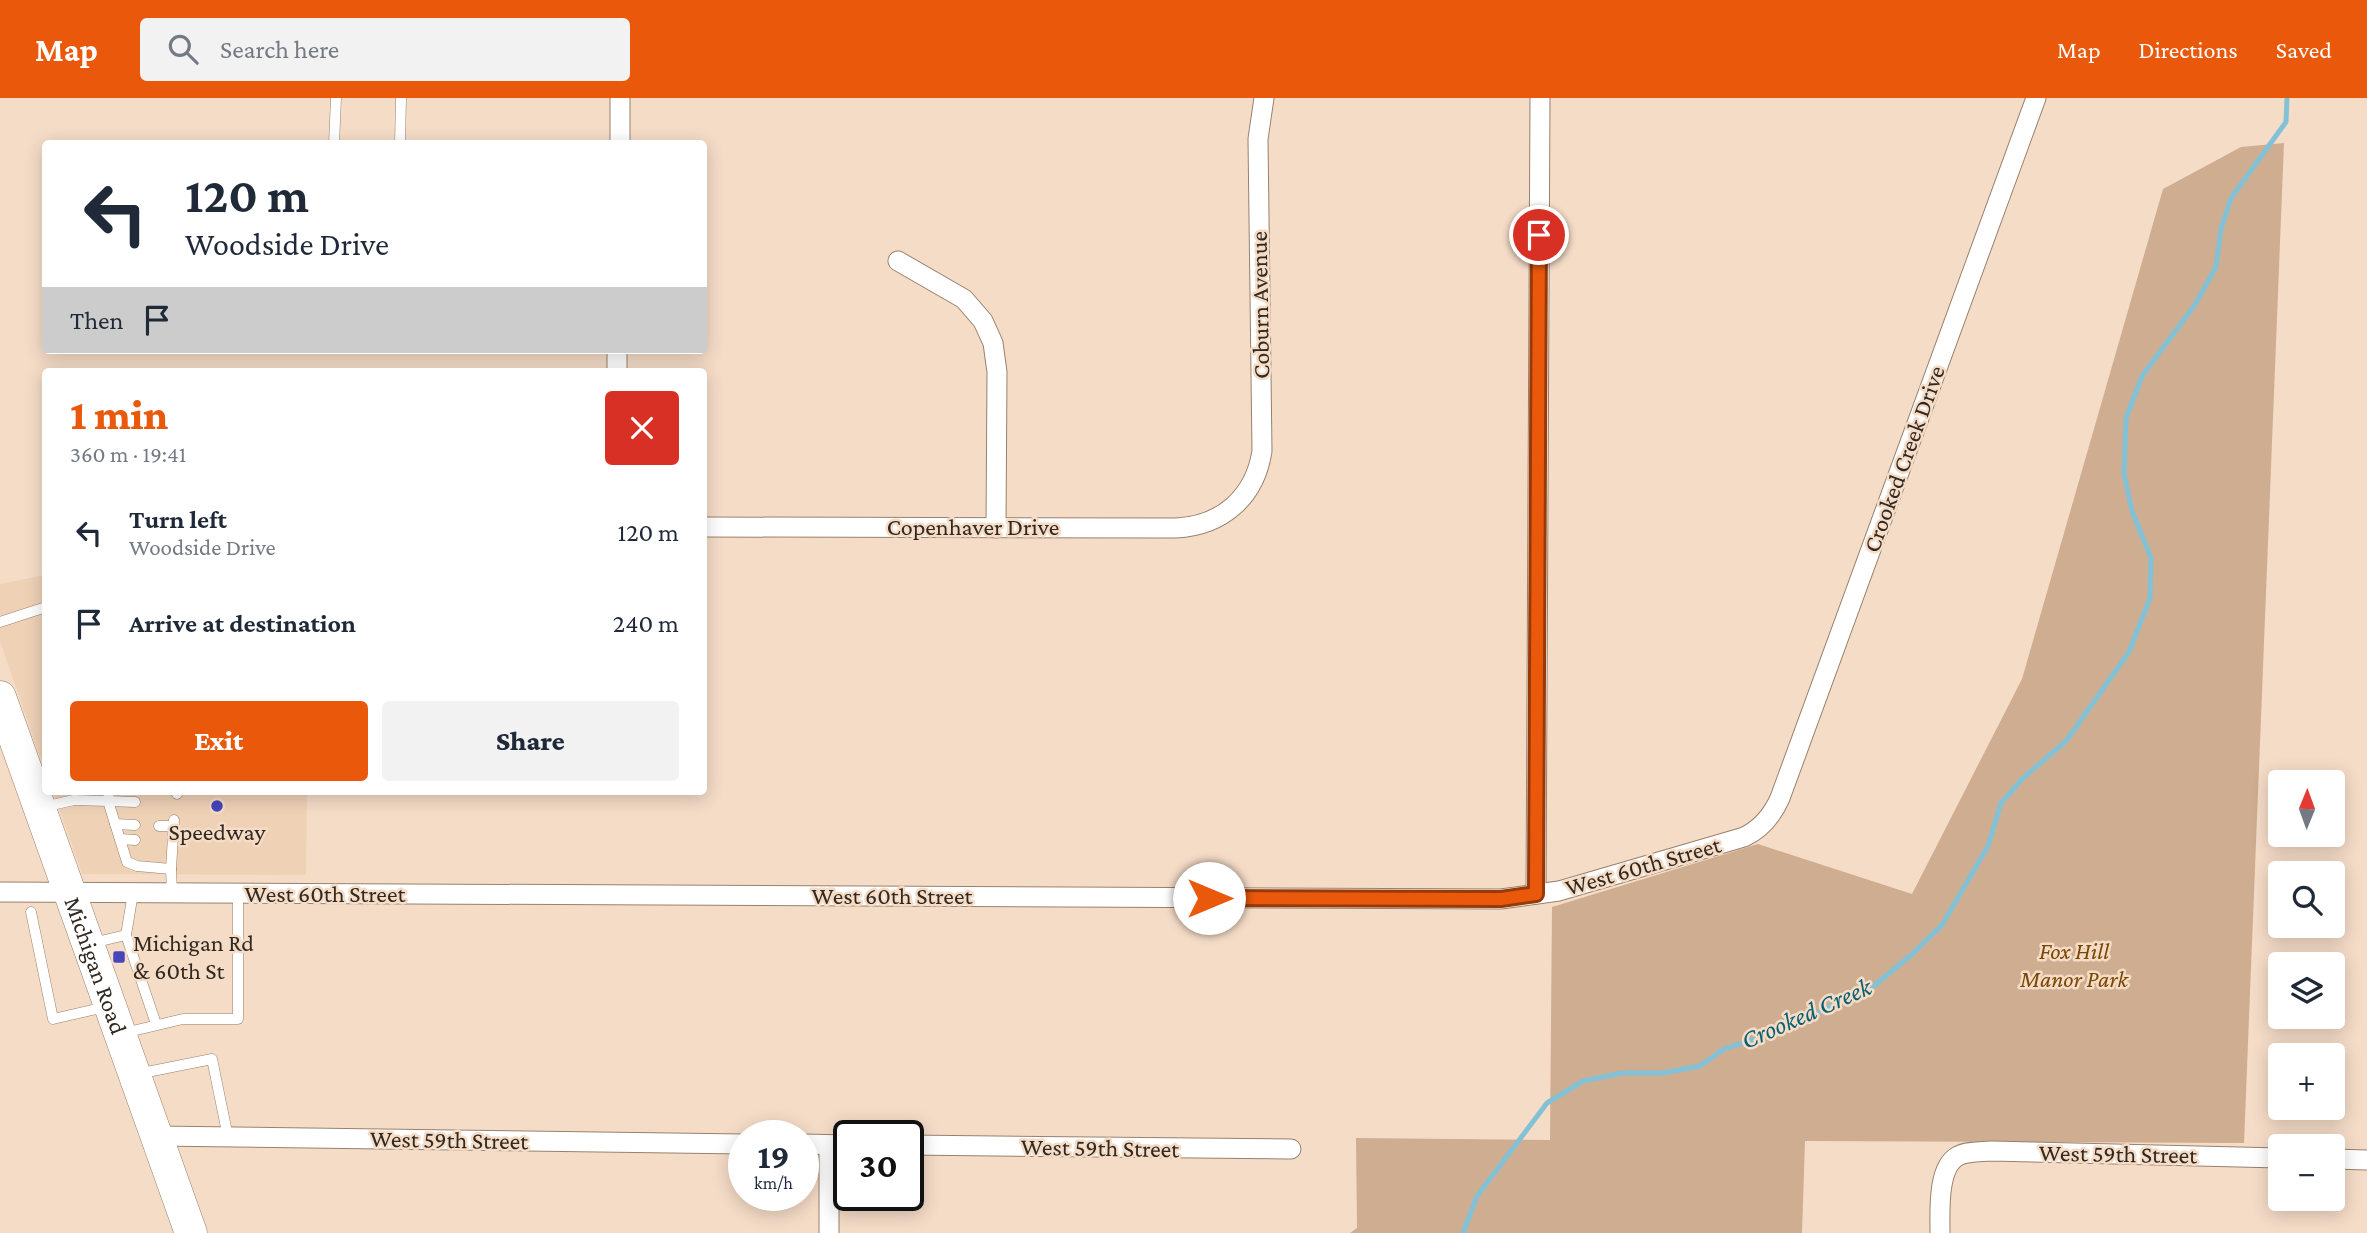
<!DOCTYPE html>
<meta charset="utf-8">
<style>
body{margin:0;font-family:"Crimson Pro",serif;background:#f2f2f3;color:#1f2937;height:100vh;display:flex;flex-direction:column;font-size:26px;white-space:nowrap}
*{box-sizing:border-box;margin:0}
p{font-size:23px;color:#747a83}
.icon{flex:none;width:38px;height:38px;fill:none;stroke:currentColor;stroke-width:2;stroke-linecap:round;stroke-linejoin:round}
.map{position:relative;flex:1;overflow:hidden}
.sheet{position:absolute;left:42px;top:270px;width:665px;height:427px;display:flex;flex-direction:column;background:#fff;border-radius:7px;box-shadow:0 4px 18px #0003}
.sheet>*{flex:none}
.top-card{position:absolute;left:42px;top:42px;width:665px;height:214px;border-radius:7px;box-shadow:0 4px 18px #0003;background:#fff;color:#1f2937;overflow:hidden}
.needle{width:46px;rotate:1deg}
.fabs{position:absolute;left:2268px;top:672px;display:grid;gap:14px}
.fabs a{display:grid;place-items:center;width:77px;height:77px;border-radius:7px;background:#fff;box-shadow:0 4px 18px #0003;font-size:35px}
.speed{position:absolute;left:728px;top:1022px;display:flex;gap:14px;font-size:35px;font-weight:700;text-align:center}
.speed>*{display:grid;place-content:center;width:91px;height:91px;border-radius:50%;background:#fff;box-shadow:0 4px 18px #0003;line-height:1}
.speed small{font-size:18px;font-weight:400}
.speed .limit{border:4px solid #111;border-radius:10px;background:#fff;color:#111}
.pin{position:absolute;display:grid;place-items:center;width:60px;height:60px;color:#fff;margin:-30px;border:4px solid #fff;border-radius:50%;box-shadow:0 2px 7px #0007}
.me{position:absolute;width:77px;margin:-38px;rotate:90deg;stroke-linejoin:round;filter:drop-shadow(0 0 5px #0008)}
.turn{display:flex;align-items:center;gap:24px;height:147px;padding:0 28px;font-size:32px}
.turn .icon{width:91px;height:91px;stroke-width:2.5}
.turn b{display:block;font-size:49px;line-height:60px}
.then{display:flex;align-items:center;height:66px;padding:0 28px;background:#0003;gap:14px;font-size:26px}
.round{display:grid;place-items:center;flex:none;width:74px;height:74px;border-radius:7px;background:#f2f2f3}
.head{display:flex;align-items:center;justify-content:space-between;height:119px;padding:0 28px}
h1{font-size:42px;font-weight:800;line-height:52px;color:#ea580c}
.button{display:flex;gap:14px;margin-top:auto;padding:14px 28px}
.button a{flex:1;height:80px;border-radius:7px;background:#ea580c;color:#fff;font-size:28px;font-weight:800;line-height:80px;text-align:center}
.button a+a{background:#f2f2f3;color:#1f2937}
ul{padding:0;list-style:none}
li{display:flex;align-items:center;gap:21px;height:91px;padding:0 28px}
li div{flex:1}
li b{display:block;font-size:26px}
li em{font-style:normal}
header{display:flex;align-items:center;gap:42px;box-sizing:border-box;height:98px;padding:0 35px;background:#ea580c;color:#fff}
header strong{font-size:33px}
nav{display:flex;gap:38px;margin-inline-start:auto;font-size:24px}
.search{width:490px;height:63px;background:#f2f2f3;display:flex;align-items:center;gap:18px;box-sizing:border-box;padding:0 24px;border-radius:7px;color:#747a83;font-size:26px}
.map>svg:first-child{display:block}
.built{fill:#efd1b6}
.green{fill:#cead90}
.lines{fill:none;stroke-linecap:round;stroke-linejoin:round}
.stream{stroke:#83c2d6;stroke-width:5}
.lane-casing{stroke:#98816d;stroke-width:11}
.street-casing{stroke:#98816d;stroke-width:21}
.primary-casing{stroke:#98816d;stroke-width:33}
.lane{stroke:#fff;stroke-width:10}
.street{stroke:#fff;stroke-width:19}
.primary{stroke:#fff;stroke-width:32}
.route-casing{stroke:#983908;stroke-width:18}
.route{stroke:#ea580c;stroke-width:12}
.poi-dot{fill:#4645bb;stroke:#f5dcc7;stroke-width:2.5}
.labels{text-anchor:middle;stroke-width:5;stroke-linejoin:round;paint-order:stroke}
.street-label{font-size:24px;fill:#312820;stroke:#f5dcc7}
.poi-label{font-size:24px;fill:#312820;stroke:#f5dcc7}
.park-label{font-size:24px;font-style:italic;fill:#7b4603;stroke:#f5dcc7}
.water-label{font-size:26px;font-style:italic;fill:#076074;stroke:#f5dcc7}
</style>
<header>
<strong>Map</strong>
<div class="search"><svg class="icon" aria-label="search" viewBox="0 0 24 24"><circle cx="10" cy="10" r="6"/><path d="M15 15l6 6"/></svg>Search here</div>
<nav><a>Map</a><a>Directions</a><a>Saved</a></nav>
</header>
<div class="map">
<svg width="2367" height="1135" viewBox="0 0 2367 1135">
<rect width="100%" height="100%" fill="#f5dcc7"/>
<!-- built -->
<g class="built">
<polygon points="45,477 45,673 0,543 0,486"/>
<polygon points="53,693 307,693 306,777 82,776"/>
</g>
<!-- green -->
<polygon class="green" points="2284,45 2244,1045 1805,1043 1802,1135 1350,1135 1357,1130 1356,1040 1550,1042 1552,809 1758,746 1912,796 2022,581 2163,91 2241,49"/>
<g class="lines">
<!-- stream -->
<polyline class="stream" points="1463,1135 1477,1098 1547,1005 1583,983 1622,975 1663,975 1700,968 1724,951 1786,930 1875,887 1911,857 1942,827 1988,748 2001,705 2023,680 2066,643 2129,554 2150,500 2151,460 2132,413 2124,376 2126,320 2142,278 2194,208 2216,169 2221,131 2231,100 2286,24 2287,0"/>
<defs>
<g id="lane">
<polyline points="334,46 336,0"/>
<polyline points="400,46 401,0"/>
<polyline points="0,524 46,509"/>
<polyline points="109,693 108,703 135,704"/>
<polyline points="177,696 177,693"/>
<polyline points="43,709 74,702 108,703 127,764 137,768 171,771 172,795"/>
<polyline points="115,726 135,727"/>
<polyline points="159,728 174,728"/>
<polyline points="120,741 135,742"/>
<polyline points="171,771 174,722"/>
<polyline points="133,795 126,837 156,926"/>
<polyline points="31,814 53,921 105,909"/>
<polyline points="92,845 126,837"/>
<polyline points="124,935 183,921 238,921 238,796"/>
<polyline points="137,976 212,961 228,1039"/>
</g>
<g id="street">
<polyline points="620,46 620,0"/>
<polyline points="898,163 964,201 983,223 993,245 997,274 996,430"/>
<polyline points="617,273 617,252"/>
<path d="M704 429 1176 430C1222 428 1255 399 1262 353L1258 41 1264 0"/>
<path d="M0 794 1501 801 1559 793 1744 739C1761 731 1772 718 1780 700L2036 0"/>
<polyline points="1536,796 1540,0"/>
<polyline points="155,1038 744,1046"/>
<polyline points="803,1046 849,1047"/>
<polyline points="908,1047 1291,1051"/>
<polyline points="2333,1061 2367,1062"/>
<polyline points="829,1135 829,1047"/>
<path d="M1940 1135C1940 1114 1937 1069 1958 1058 1967 1053 1981 1054 1991 1053L2280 1060"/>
</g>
<g id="primary">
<path id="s1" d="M0 599 191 1135"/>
</g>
</defs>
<!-- lane casing -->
<use href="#lane" class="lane-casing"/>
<!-- street casing -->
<use href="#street" class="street-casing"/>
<!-- primary casing -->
<use href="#primary" class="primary-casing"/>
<!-- lane -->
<use href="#lane" class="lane"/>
<!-- street -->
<use href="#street" class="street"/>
<!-- primary -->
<use href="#primary" class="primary"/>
</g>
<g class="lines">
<defs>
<polyline id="route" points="1209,800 1501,801 1536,796 1539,137"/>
</defs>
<!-- route casing -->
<use href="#route" class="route-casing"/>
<!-- route -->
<use href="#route" class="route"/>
</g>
<!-- markers -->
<g class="poi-dot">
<circle cx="217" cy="708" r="7"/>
<rect x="112" y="852" width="14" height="14" rx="3.5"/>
</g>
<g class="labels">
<!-- street labels -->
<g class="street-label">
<text transform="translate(1260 207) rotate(-91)" y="8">Coburn Avenue</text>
<text transform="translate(1904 361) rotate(-70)" y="8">Crooked Creek Drive</text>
<text x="973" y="437">Copenhaver Drive</text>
<text transform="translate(1643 768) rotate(-16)" y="8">West 60th Street</text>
<text x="325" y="804">West 60th Street</text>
<text x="892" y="806">West 60th Street</text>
<text dy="8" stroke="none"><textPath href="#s1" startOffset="285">Michigan Road</textPath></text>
<text transform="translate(449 1042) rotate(1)" y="8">West 59th Street</text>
<text transform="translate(1100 1050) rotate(1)" y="8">West 59th Street</text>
<text transform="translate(2118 1056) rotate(1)" y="8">West 59th Street</text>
</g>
<!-- poi labels -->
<g class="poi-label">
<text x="217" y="742">Speedway</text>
<text x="133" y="853" text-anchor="start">Michigan Rd<tspan x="133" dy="28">&amp; 60th St</tspan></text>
</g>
<!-- park labels -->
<g class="park-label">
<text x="2074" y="861">Fox Hill<tspan x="2074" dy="28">Manor Park</tspan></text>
</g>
<!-- water labels -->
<g class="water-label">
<text transform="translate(1806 915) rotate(-24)" y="9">Crooked Creek</text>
</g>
</g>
</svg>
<div class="fabs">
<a><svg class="needle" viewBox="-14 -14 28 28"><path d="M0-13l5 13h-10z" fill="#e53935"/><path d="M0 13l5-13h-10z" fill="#747a83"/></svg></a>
<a><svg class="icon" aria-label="search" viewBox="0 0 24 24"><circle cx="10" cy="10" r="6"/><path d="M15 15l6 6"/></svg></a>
<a><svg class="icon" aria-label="layers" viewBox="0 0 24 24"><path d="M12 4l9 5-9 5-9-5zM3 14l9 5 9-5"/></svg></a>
<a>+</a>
<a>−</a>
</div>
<div class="speed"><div>19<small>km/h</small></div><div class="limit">30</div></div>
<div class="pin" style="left:1539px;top:137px;background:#d93025"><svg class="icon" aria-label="arrive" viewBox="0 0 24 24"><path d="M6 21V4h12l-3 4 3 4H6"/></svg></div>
<svg class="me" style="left:1209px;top:800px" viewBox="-20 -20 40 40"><circle r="19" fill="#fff"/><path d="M0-13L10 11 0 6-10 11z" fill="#ea580c"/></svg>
<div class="top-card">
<div class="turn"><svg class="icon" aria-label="left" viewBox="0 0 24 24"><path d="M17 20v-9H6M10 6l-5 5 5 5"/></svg><div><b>120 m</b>Woodside Drive</div></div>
<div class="then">Then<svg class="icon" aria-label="arrive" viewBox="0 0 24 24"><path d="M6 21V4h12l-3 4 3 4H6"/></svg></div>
</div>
<section class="sheet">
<div class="head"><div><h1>1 min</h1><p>360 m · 19:41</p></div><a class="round" style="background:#d93025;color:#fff"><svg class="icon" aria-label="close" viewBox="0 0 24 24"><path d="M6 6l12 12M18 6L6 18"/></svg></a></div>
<ul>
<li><svg class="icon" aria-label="left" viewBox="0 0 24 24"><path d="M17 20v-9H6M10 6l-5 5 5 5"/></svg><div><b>Turn left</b><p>Woodside Drive</p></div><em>120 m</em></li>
<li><svg class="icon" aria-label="arrive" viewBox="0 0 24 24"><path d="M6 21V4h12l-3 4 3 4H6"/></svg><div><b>Arrive at destination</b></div><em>240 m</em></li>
</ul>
<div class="button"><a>Exit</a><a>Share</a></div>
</section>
</div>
